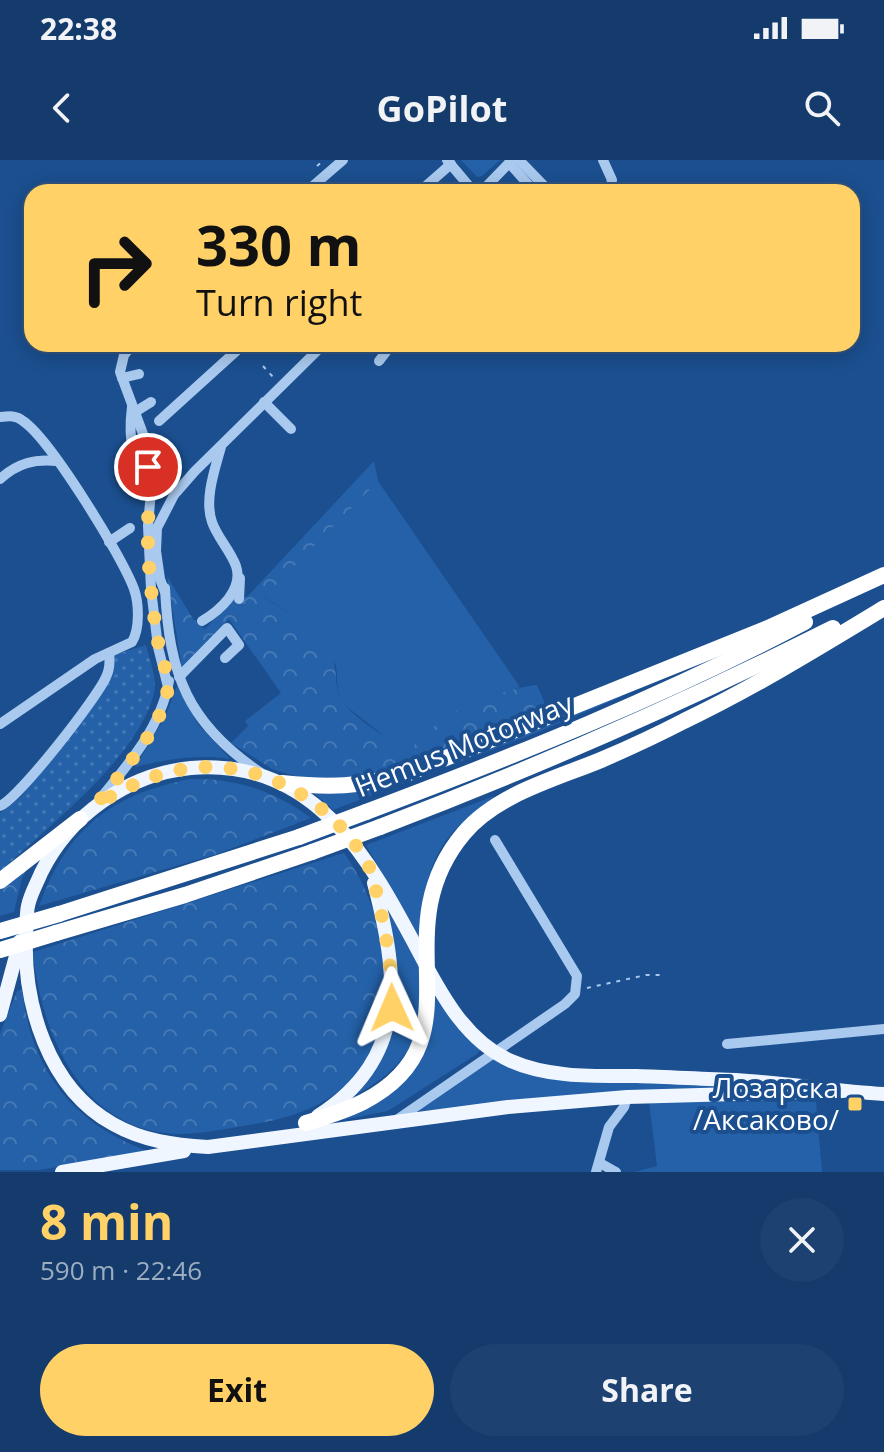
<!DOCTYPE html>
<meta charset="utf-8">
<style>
body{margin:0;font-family:"Open Sans",sans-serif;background:#1d4271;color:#f1f3f6;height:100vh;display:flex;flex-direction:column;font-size:30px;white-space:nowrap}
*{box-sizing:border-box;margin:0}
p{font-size:26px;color:#9dadc1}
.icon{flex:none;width:44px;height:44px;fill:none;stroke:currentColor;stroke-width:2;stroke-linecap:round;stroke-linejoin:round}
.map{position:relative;height:1012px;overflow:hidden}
.details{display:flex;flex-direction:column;background:#143b6b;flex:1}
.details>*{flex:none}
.hud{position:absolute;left:24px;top:24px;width:836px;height:168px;border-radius:24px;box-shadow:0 4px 20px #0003,0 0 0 2px #33557e;background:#ffd166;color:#111;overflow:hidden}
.pin{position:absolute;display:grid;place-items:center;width:68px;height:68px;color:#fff;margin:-34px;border:4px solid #fff;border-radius:50%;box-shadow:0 2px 8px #0007}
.me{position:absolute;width:88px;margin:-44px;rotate:359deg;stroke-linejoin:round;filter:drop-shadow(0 0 6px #0008)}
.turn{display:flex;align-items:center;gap:28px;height:168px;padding:0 40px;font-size:36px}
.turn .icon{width:104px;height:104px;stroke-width:2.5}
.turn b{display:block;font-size:56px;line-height:68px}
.round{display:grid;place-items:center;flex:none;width:84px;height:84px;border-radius:42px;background:#1d4271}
.headline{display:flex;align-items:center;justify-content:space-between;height:136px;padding:0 40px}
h1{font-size:48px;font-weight:700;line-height:60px;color:#ffd166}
.primary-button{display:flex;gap:16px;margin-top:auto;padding:16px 40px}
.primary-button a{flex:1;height:92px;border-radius:48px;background:#ffd166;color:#111;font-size:32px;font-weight:700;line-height:92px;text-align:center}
.primary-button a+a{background:#1d4271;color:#f1f3f6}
.status{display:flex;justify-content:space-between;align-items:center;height:56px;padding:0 40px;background:#143b6b;direction:ltr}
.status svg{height:22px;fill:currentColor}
header{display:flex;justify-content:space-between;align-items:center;height:104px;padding:0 40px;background:#143b6b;font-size:36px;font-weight:700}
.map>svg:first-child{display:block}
.green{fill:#2461a8}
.forest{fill:url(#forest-crowns)}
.park{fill:url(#park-dots)}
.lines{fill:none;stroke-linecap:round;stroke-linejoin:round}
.path{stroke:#a9c9ee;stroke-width:2;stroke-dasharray:4 6;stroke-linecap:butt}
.minor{stroke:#a9c9ee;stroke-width:10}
.major{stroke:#f0f6ff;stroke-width:14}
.highway{stroke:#fff;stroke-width:16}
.highway-bridge{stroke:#fff;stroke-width:16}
.route{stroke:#ffd166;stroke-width:14;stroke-dasharray:0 25.2}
.poi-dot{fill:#ffd166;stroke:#1b4f8f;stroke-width:3}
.labels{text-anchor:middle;stroke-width:8;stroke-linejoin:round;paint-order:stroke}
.street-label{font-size:28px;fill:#fff;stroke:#1b4f8f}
.poi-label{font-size:28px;fill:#fff;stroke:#1b4f8f;text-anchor:end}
</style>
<div class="status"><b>22:38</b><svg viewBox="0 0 49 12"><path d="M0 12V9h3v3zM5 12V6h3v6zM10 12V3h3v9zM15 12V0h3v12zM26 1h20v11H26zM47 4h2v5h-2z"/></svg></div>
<header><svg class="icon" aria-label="back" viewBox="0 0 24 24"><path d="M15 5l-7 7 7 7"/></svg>GoPilot<svg class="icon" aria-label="search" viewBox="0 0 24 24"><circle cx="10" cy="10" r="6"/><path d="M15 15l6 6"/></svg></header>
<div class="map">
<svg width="884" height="1012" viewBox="0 0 884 1012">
<defs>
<pattern id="forest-crowns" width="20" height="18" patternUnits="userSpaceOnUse" patternTransform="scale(2)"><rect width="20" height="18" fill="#2461a8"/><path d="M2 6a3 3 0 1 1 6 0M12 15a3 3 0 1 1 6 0" fill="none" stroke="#4579b5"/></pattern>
<pattern id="park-dots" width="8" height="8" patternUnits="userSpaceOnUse" patternTransform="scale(2)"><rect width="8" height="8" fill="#2461a8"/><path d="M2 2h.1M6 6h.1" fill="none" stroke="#4579b5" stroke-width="1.8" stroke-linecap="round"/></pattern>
</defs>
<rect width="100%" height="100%" fill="#1b4f8f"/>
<!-- green -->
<g class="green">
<polygon points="461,0 500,0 482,16 477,17"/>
<polygon points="378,321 520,527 447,556 419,584 407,589 393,583 342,543 338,531 336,505 307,465 263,436"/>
<path d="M177 526 198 564 230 599C197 594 168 599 135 607L165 557Z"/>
<polygon points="617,535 623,536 536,573 333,650 314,633 355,633 385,625"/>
<path d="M494 636C485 652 468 657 456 669 427 698 422 740 420 779L366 685Z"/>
<path d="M386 743C396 760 414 785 419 803 421 811 420 821 420 829 423 891 393 917 341 943L366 919Z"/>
<polygon points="431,824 481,889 477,894 388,951 302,968 359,946 411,904"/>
<polygon points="492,899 745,928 417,951"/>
<polygon points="816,941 822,1012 635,1012 657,1006 649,942"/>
</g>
<!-- forest -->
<g class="forest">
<path d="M374 301 378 321 264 437C285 452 314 465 328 487 338 503 334 519 339 535 344 552 391 582 407 589 424 582 431 566 446 557 467 544 513 527 537 525L548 551 373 617 305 619 272 609 231 583 248 566 245 561 281 533 229 459 182 508 167 416 193 459 205 469 231 441 248 436Z"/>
<path d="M190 619C236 618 275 631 311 658L217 694 39 746C67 669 110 635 190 619Z"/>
<path d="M344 693C393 760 410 886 329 938 301 956 269 962 237 967 213 971 189 976 165 973 78 963 40 868 33 792Z"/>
<polygon points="31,701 22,718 14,752 0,756 0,728"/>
<path d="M22 829C31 911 73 964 150 992L39 1010H0V874L17 831Z"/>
</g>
<!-- park -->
<path class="park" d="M146 485C149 499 158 520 154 533 138 598 48 666 0 712V653L22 636 102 527 111 496Z"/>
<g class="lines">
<!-- path -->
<g class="path">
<polyline points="317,6 324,0"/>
<polyline points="328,24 335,32"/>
<polyline points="263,206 273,217"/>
<polyline points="587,828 646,815 664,815"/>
</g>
<!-- minor -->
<g class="minor">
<polyline points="447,0 474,32"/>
<polyline points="519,0 550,32"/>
<polyline points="603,0 612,20 611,25"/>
<polyline points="509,3 535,32"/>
<polyline points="306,32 343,0"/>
<polyline points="419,32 451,4"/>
<polyline points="481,32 512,0"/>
<polyline points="133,184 124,195 120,212 146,282 151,331 148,366 151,429 158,487 168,527"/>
<polyline points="379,201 389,188 389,184"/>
<polyline points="122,218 139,214"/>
<polyline points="264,242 291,269"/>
<path d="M132 247C128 277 131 305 150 330"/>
<polyline points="135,252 151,242"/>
<path d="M0 257C9 256 16 255 23 261 50 279 122 396 134 429 139 443 140 469 132 482L95 499 0 564"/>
<polyline points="159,261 244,184"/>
<path d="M0 319C18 303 34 299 57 301"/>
<polyline points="109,382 130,368"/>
<path d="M165 428C169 515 188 564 261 613"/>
<polyline points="165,432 160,419 156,391 157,368 174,335 195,311 324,184"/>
<polyline points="239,439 240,418"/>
<path d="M202 461C219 451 244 430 236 406 230 390 217 377 212 362 204 339 215 309 221 287"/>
<polyline points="179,517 227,468 239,485 225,498"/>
<path d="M99 640C128 605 161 567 169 521"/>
<path d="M0 646C19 638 97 538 106 517 110 509 110 501 109 493"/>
<polyline points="727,884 884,869"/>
<polyline points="395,961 565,844 575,834 577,816 495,680"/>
<polyline points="600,1003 616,1012"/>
<polyline points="596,1012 609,967 624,947 627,937"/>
</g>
<!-- major -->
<g class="major">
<polyline points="0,855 20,781"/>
<path d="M843 931 627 937 508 947 208 987C174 985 143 981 113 964 48 928 23 844 26 774 27 765 26 755 28 746 30 735 37 723 41 713 69 656 127 614 191 608 317 598 370 700 421 796 442 836 467 882 511 901 549 918 596 916 637 916 670 917 703 919 736 920 786 923 835 931 884 934"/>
<path d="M318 956C410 897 398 815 374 723"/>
<polyline points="62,1012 184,991"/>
</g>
<!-- highway -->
<g class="highway">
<path d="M282 623C332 628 357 627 406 614L768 468 884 415"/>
<path d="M366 652C515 596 664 536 805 462"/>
<path d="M380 667C535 608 685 542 833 468"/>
<polyline points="0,721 80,659"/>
<polyline points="59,754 299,677"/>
<polyline points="56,773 185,735 312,692"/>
<path d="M306 963C325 957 345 951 363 942 456 894 416 821 430 744 435 718 447 693 464 673 497 634 555 619 601 600 629 588 657 575 684 561 753 528 818 488 884 448"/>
</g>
<!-- highway-bridge -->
<g class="highway-bridge">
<polyline points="299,677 366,652"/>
<polyline points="312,692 380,667"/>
<polyline points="0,771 59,754"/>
<polyline points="0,790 56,773"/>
</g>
</g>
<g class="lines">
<!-- route -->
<path class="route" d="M148 307C151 328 148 347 148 368 147 402 152 437 156 472 159 493 172 517 166 538 154 578 121 613 96 645 124 628 153 614 185 609 258 597 334 641 368 705 374 715 375 728 378 740 387 776 392 810 392 848"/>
</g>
<!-- markers -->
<rect class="poi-dot" x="847" y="936" width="16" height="16" rx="4"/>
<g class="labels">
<!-- street labels -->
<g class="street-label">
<text transform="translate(464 585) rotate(-22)" y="10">Hemus Motorway</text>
</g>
<!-- poi labels -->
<g class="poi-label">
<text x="839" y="938">Лозарска<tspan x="839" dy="32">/Аксаково/</tspan></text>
</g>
</g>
</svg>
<div class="pin" style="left:148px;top:307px;background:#d93025"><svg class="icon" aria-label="arrive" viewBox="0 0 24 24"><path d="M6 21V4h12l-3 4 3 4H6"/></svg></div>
<svg class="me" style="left:392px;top:848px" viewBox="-20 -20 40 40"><path d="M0-17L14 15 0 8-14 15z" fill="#ffd166" stroke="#fff" stroke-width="4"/></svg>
<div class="hud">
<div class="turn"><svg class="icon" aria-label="right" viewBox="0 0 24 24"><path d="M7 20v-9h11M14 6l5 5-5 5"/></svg><div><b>330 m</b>Turn right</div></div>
</div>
</div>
<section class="details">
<div class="headline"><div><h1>8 min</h1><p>590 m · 22:46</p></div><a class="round"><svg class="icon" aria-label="close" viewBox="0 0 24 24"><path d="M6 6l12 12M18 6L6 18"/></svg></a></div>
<div class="primary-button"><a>Exit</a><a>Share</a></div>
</section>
